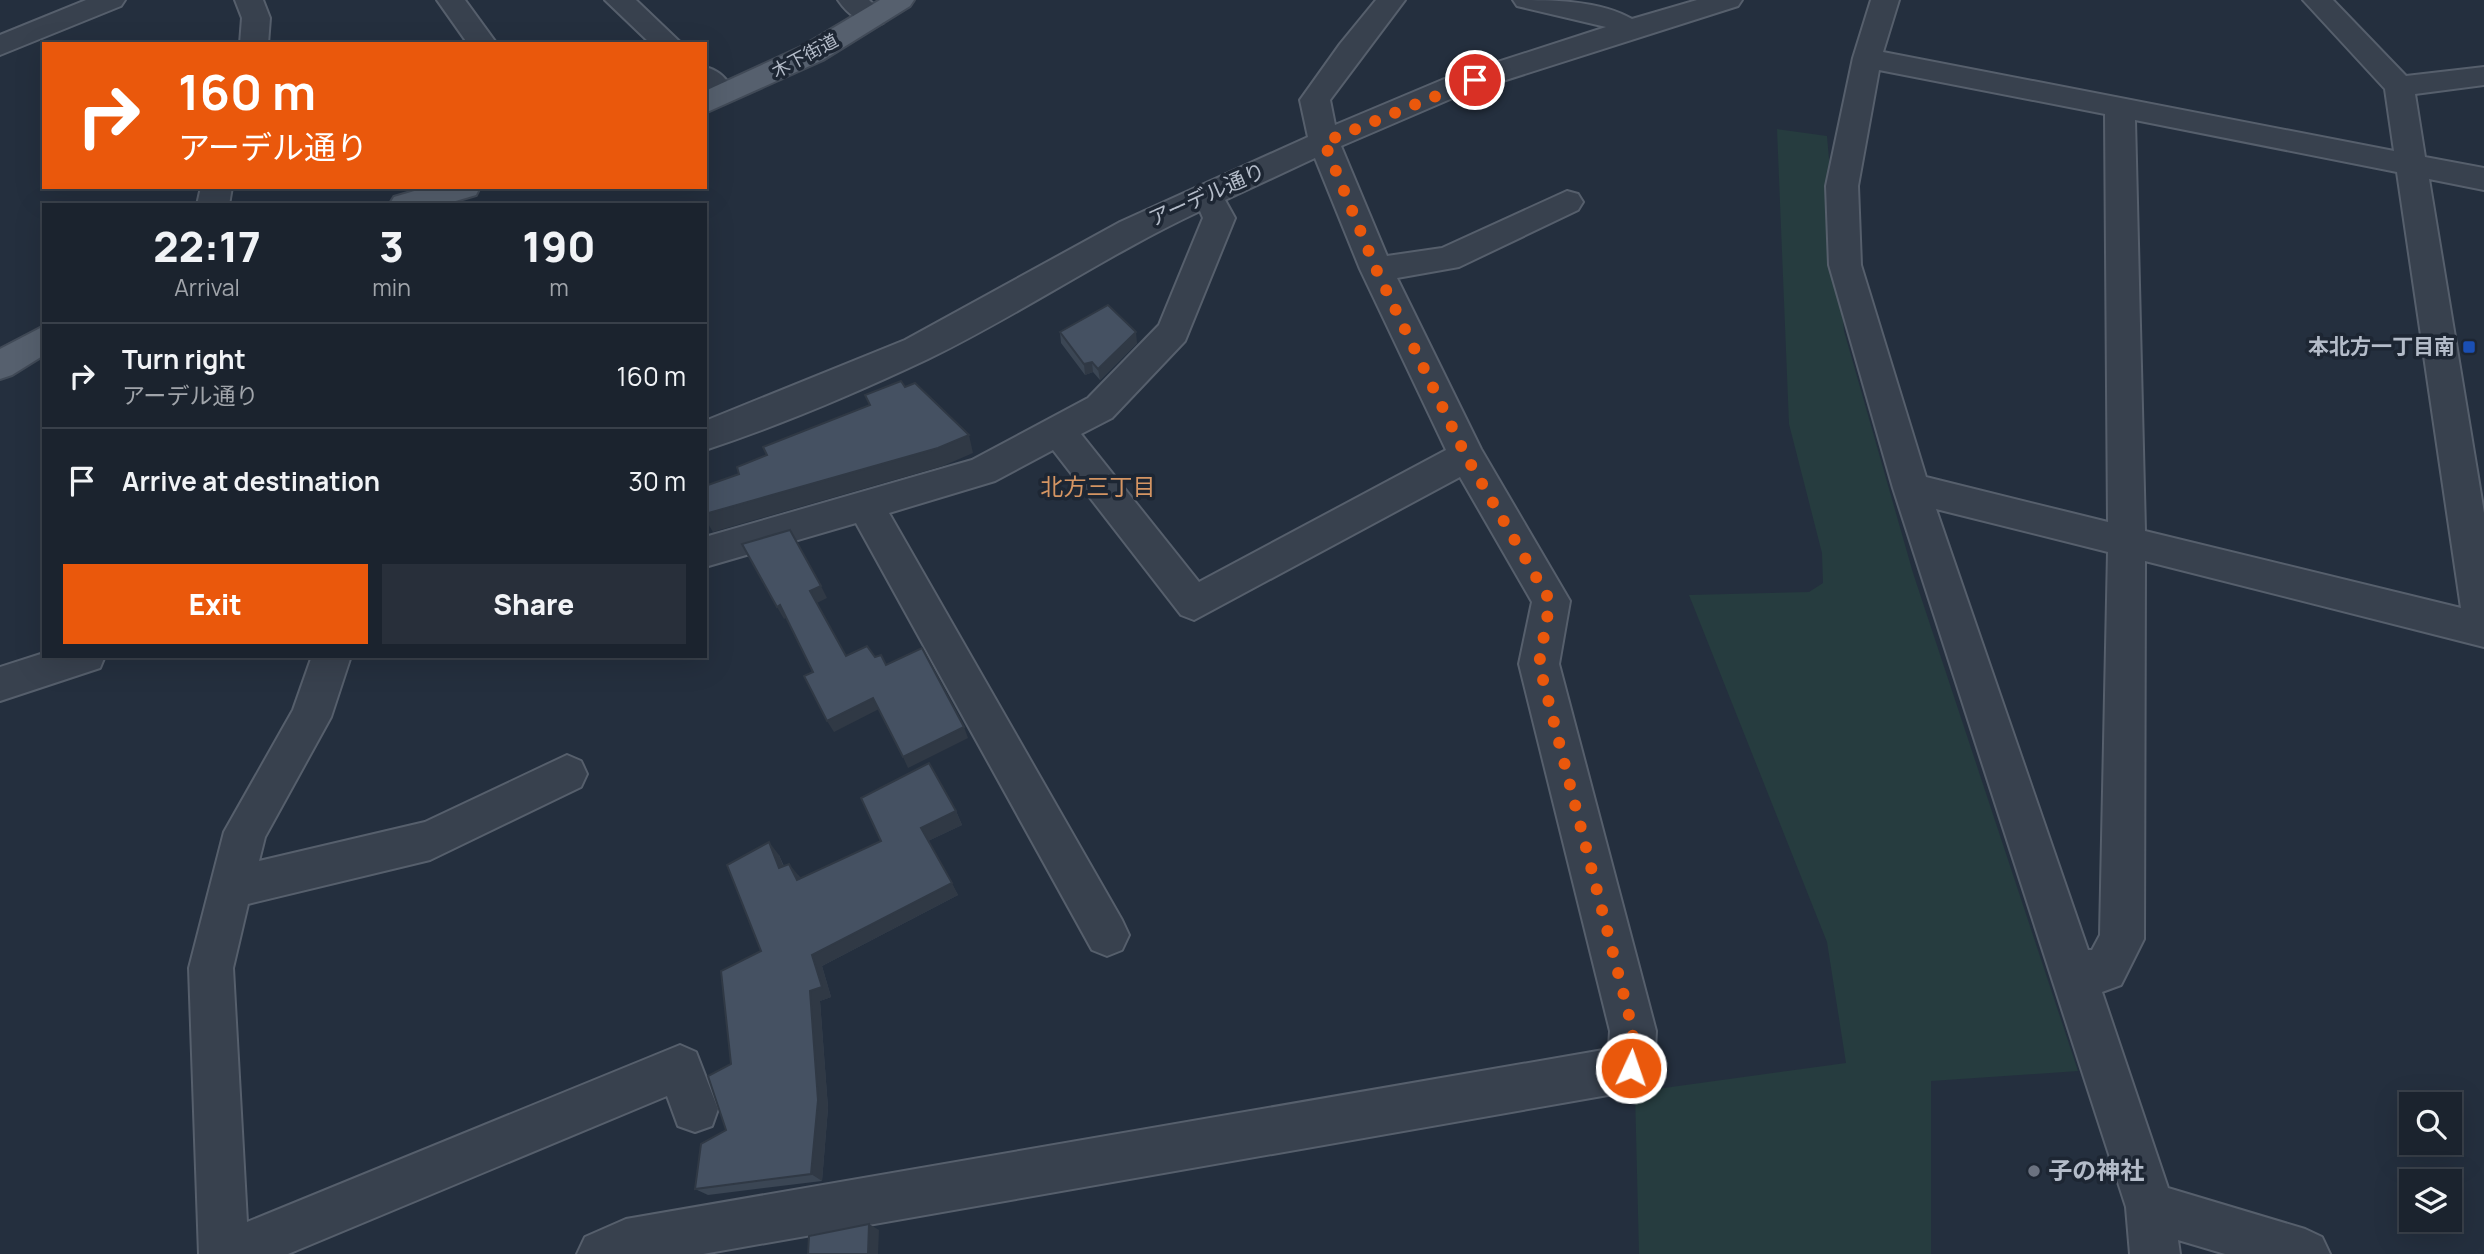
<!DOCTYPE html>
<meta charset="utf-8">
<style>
body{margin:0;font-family:Manrope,"Noto Sans JP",sans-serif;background:#282f3a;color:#f1f3f6;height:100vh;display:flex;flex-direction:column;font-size:26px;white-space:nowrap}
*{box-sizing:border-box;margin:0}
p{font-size:23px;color:#a0a4aa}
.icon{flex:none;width:38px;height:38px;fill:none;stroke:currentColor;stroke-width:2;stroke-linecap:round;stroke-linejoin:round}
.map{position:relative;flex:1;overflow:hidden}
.sheet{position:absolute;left:42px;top:203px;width:665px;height:455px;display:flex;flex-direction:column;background:#1b232e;border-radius:0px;box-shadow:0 7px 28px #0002,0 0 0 2px #39404a}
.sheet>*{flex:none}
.banner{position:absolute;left:42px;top:42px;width:665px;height:147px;border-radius:0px;box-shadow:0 7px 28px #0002,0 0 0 2px #39404a;background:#ea580c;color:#fff;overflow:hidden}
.tools{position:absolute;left:2399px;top:1092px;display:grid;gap:14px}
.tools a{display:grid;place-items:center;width:63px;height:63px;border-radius:0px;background:#1b232e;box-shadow:0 7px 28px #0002,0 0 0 2px #39404a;font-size:35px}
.pin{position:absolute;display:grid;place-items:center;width:60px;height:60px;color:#fff;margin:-30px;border:4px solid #fff;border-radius:50%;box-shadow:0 2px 7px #0007}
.me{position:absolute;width:77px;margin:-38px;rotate:3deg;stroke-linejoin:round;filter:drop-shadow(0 0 5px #0008)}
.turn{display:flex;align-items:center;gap:24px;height:147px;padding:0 21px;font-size:32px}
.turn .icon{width:91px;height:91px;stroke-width:2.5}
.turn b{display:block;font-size:49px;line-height:60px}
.eta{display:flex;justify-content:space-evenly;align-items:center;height:119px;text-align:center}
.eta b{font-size:42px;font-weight:800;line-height:49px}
.action{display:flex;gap:14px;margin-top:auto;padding:14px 21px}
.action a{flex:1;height:80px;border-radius:0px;background:#ea580c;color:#fff;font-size:28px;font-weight:800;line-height:80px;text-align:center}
.action a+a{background:#282f3a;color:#f1f3f6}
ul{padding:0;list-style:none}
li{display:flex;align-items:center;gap:21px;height:105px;padding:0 21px;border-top:2px solid #39404a}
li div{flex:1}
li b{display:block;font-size:26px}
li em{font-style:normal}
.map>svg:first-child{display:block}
.green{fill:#263c3f}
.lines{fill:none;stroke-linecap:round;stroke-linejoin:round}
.minor-casing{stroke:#565f6c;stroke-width:4}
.major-casing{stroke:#414a57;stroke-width:4}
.minor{fill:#38414e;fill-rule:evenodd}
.major{fill:#56606e;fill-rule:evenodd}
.wall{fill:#3b4654}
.shaded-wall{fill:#303945}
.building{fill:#455162;stroke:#303945;stroke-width:2}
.route{stroke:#ea580c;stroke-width:12;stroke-dasharray:0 21.6}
.transit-dot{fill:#1a4fb4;stroke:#1d2633;stroke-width:2.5}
.worship-dot{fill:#6b7280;stroke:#1d2633;stroke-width:2.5}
.labels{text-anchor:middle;stroke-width:7;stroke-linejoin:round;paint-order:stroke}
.far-street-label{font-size:18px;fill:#b4bcc9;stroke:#1d2633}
.street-label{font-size:21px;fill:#b4bcc9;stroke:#1d2633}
.poi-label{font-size:21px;font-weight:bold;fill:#b4bcc9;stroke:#1d2633;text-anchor:end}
.neighbourhood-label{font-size:23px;fill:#d59563;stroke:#1d2633}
.near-poi-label{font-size:24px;font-weight:bold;fill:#b4bcc9;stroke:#1d2633;text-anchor:start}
</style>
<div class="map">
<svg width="2484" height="1254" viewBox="0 0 2484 1254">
<rect width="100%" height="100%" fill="#242f3e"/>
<!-- green -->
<polygon class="green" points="1777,129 1827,136 1844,331 1913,573 2078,1071 1931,1081 1931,1254 1639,1254 1635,1092 1846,1063 1827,942 1689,595 1809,592 1823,583 1822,553 1789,424"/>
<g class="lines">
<defs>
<g id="minor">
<polygon points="86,0 125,0 121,6 0,55 0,35"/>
<polygon points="235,0 263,0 270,18 268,44 240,44 242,18"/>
<polygon points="437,0 465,0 497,44 468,44"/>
<polygon points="605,0 636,0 682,44 651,44"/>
<path d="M838 0H869L887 17 883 23C865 28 848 15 838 0Z"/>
<path d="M1376 0H1405L1330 100 1335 125 1442 80 1606 27 1517 6 1513 0C1551 0 1599 0 1632 19L1697 0H1742L1738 6 1462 94 1341 146 1387 256 1442 248 1567 191 1578 194 1583 202 1578 210 1459 267 1397 278 1481 449 1570 601 1559 664 1656 1031 1654 1068 1647 1084 1631 1091 703 1254H577L585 1237 626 1219 1609 1049 1610 1031 1519 664 1532 602 1460 477 1194 620 1181 615 1053 450 995 481 889 513 1122 920 1129 935 1122 950 1107 956 1092 950 856 523 705 567V537L972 460 1088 398 1159 325 1203 218 1200 211C1106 255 1021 314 928 359 856 393 781 425 705 450V421L905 340 1120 222 1308 137 1300 100 1340 44ZM1315 158 1360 269 1446 450 1199 582 1081 434 1112 418 1185 341 1235 218 1225 200Z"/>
<path d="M1871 0H1899L1883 52 2394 151 2385 89 2303 0H2333L2406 76 2484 67V85L2415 94 2425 157 2484 168V190L2429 179 2484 513V647L2145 561 2144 939 2121 985 2102 992 2168 1188 2305 1229 2322 1237 2330 1254H2225L2178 1240 2180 1254H2130L2126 1207 1893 488 1829 265 1826 186 1853 58ZM1879 70 2105 114 2108 522 1926 477 1861 265 1858 186ZM2135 120 2397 172 2461 608 2145 531ZM1936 509 2108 552 2100 935 2092 950H2088Z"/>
<path d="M705 67C717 70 723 75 730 85L725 92 715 95 705 92Z"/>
<polygon points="201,187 232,187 229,205 197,205"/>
<polygon points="44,653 44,656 105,656 100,668 0,701 0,667"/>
<polygon points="312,656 351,656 331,717 265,837 259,861 425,822 567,755 581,761 587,774 581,787 430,860 248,904 233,968 247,1222 680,1045 696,1052 718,1109 712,1126 695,1132 678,1126 667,1096 288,1254 199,1254 189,968 224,832 293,710"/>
</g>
<g id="major">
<polygon points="880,0 914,0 910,6 823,60 705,113 705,91 803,46"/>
<polygon points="428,187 480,187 476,195 442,205 389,205 394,197"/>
<polygon points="44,326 44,355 12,375 0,379 0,349"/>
</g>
</defs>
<!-- minor casing -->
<use href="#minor" class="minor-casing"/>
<!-- major casing -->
<use href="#major" class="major-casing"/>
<!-- minor -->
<use href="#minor" class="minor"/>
<!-- major -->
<use href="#major" class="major"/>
</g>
<!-- wall -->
<g class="wall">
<polygon points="1060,332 1137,343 1100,380 1093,372 1085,375 1061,343"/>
<polygon points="956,811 962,825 928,841 958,895 822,966 831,997 820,1001 828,1108 822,1181 708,1195 695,1189 726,1130 731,1064 761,951 779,855 784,866 799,876 800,878"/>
</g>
<!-- shaded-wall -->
<g class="shaded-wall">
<polygon points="1136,332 1137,343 1100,380 1098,369"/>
<polygon points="1092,362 1093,372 1085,375 1084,364"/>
<polygon points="969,435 973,453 943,466 713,532 705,519 705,514"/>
<polygon points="821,586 827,598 817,603 810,591"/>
<polygon points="780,605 787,617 784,619 777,607"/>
<polygon points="873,698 879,709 834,732 827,721"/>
<polygon points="964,727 968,738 908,768 903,757"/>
<polygon points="956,811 962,825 928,841 921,828"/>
<polygon points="769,842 779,855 789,881 779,868"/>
<polygon points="789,864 799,876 807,892 797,880"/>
<polygon points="952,883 958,895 822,966 831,997 820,1001 828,1108 822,1181 811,1174 810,991 812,955"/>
<polygon points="869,1224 879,1230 878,1254 868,1254"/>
</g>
<!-- building -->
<g class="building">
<polygon points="1108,305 1136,332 1098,369 1092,362 1084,364 1060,332"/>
<polygon points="901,381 905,387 915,383 969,435 938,448 705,514 705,486 739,474 737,467 767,455 763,447 870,405 865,395"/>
<polygon points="790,530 821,586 810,591 846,656 867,646 875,657 881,655 886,665 922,648 964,727 903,757 873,698 827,721 804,676 813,672 780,605 777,607 742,544"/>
<polygon points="929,763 956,811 921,828 952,883 812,955 822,987 810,991 818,1100 811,1174 695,1189 701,1144 726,1130 708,1076 731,1064 721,971 761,951 727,865 769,842 779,868 789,864 797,880 881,841 861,798"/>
<polygon points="869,1224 868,1254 808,1254 809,1236"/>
</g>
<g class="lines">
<!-- route -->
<polyline class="route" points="1475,80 1324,142 1376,269 1466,456 1550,601 1539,664 1633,1031 1631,1068"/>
</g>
<!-- markers -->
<rect class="transit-dot" x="2462" y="340" width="14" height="14" rx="3.5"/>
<circle class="worship-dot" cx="2034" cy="1171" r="7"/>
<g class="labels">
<!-- far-street labels -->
<g class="far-street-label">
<text transform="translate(805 56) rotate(-28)" y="6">木下街道</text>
</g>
<!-- street labels -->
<g class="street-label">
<text transform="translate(1207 195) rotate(-24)" y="7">アーデル通り</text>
</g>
<!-- poi labels -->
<g class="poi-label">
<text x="2455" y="354">本北方一丁目南</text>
</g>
<!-- neighbourhood labels -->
<g class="neighbourhood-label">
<text x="1098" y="495">北方三丁目</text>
</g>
<!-- near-poi labels -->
<g class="near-poi-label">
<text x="2048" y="1179">子の神社</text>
</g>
</g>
</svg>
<div class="tools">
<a><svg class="icon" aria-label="search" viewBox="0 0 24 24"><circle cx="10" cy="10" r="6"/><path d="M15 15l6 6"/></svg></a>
<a><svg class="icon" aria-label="layers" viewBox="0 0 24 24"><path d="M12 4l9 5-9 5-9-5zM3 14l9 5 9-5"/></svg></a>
</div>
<div class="pin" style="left:1475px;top:80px;background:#d93025"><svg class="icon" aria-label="arrive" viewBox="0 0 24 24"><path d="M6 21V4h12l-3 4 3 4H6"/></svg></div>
<svg class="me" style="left:1631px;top:1068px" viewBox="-20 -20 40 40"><circle r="17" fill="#ea580c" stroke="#fff" stroke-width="3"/><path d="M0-11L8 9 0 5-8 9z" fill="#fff"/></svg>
<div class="banner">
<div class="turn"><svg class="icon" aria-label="right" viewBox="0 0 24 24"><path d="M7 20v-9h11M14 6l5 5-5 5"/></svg><div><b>160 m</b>アーデル通り</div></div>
</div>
<section class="sheet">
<div class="eta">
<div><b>22:17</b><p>Arrival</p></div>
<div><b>3</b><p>min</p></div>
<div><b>190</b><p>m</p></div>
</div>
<ul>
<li><svg class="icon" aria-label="right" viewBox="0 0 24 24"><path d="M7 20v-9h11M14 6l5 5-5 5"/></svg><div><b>Turn right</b><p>アーデル通り</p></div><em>160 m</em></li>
<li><svg class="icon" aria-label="arrive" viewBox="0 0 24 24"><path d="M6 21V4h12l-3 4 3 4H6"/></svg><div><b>Arrive at destination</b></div><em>30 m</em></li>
</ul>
<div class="action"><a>Exit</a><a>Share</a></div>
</section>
</div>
